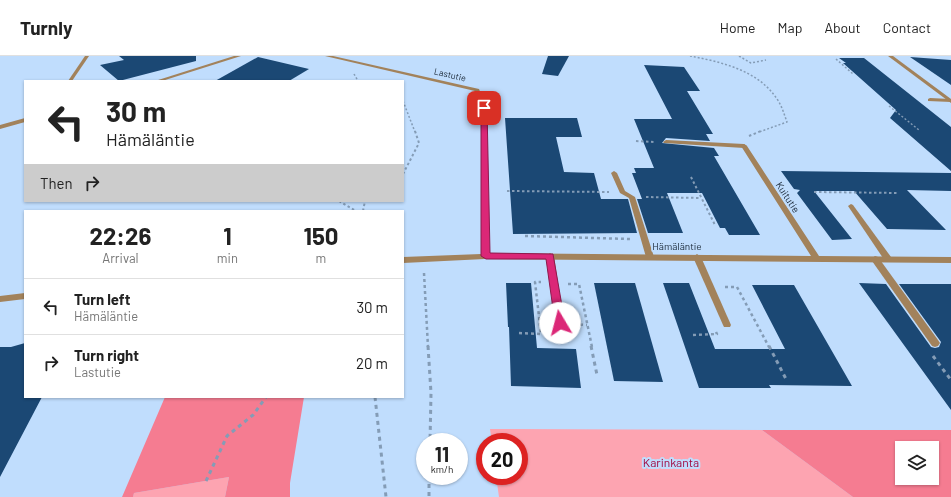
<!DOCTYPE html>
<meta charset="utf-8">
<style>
body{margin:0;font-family:Barlow,sans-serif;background:#f6f6f6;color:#222;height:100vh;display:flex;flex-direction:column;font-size:15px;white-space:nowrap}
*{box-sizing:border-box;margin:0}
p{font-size:13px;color:#767676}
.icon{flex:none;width:22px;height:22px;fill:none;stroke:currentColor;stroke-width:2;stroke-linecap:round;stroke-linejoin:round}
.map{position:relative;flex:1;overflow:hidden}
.side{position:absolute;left:24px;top:154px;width:380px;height:188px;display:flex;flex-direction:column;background:#fff;border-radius:0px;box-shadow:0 1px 3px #0004}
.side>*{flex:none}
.hud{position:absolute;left:24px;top:24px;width:380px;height:122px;border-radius:0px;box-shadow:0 1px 3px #0004;background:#fff;color:#222;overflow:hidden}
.controls{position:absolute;left:895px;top:385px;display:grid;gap:8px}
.controls a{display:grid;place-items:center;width:44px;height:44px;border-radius:0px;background:#fff;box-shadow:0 1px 3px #0004;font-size:20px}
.speed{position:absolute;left:416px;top:377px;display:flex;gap:8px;font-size:20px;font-weight:700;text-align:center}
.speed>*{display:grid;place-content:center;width:52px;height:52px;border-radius:50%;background:#fff;box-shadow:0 1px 3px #0004;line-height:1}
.speed small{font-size:10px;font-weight:400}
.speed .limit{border:6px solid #d22;background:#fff;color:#111}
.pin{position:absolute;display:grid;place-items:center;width:34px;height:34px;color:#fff;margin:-17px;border-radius:8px;box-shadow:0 2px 6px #0006}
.me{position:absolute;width:44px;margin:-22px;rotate:352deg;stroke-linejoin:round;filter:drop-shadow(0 0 3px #0008)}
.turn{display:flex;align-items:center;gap:14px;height:84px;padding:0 16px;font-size:18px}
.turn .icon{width:52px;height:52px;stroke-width:2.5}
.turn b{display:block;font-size:28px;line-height:34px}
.then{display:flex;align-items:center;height:38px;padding:0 16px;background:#0003;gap:8px;font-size:15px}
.eta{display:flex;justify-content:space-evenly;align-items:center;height:68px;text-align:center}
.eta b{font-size:24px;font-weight:700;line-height:28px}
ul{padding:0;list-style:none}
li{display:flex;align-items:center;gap:12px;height:56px;padding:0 16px;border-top:1px solid #e0e0e0}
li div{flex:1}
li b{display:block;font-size:15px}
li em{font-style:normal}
header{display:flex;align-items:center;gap:24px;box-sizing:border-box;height:56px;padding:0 20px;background:#fff;border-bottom:1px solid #e0e0e0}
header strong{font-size:19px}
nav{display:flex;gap:22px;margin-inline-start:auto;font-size:14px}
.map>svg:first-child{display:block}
.green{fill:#fda4b1}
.forest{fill:#f57c91;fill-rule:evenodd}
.building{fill:#1b4874}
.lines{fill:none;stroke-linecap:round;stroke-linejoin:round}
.path-far3{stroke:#849cb6;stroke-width:1.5;stroke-dasharray:2 2;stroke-linecap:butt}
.path-far2{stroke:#849cb6;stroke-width:2;stroke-dasharray:2.5 2.5;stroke-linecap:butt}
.path-far1{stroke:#849cb6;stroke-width:2.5;stroke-dasharray:3 3;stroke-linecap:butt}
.path{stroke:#849cb6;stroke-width:3;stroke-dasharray:4 4;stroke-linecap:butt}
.service{fill:#a2825b;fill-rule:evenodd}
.minor{fill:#a2825b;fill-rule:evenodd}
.route{fill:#db2777;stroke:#8e194d}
.labels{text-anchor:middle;stroke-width:4;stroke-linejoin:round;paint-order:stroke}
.far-street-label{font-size:9px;fill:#192736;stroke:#c0ddfd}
.street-label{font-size:10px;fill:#192736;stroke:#c0ddfd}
.near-park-label{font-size:12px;fill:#a0053e;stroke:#c0ddfd}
</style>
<header>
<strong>Turnly</strong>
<nav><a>Home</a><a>Map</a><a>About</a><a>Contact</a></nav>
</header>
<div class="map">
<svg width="951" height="441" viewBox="0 0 951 441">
<rect width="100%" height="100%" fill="#c0ddfd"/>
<!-- green -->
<g class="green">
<polygon points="490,373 762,374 853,441 499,441 496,420 519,420 519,386 492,386"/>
<polygon points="229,421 225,441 133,441 134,437"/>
</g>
<!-- forest -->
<g class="forest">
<polygon points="165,341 304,341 290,427 290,441 225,441 229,421 134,437 133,441 122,441"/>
<path d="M762 374H951V441H853ZM902 392H932V422H902Z"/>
</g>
<!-- building -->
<g class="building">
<polygon points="119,0 196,0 196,5 119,25 100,9 124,4"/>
<polygon points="548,0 569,0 558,20 542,18"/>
<polygon points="258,1 309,13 289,25 215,25"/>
<polygon points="910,1 951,4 951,29"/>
<polygon points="839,2 864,2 951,71 951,115 890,62 896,54 843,7 846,7"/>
<polygon points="644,9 684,11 700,35 687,35 713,78 706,78 710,85 666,82 662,87 714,92 719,100 714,100 760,179 729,179 725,172 720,172 702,137 667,137 683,177 648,177 637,143 642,143 632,117 636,117 634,112 654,112 634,63 672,63"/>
<polygon points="505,62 577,62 582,81 556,81 564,116 594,117 601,143 628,143 637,177 513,178"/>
<polygon points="781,115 951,117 951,135 907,134 946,174 887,173 854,135 814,135 852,183 832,184 797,137 800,134 794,133"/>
<polygon points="506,227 531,227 537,292 576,293 581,332 511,330 509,271 508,271"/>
<polygon points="594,227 635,227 663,326 614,325"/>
<polygon points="663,227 689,227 715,293 785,293 752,229 794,229 852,330 769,329 771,332 699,332"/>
<polygon points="859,227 886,228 931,291 935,292 939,291 941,286 899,228 951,228 951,354"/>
<polygon points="25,287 25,341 42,341 0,421 0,291 11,291"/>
</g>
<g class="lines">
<!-- path-far3 -->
<g class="path-far3">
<path d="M690 0C721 6 758 14 777 43 782 50 784 58 787 66L759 76"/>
<polyline points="739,0 751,7 766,4"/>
<polyline points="836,3 853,18"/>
<polyline points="354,18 358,25"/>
<polyline points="403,45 415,76"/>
<polyline points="889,50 919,74"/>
</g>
<!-- path-far2 -->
<g class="path-far2">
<polyline points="749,80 761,75"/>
<polyline points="636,85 654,86"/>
<polyline points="403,118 419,87 415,75"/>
<polyline points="691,121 715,169"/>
<polyline points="507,135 609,136"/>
<polyline points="814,136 898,137"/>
<polyline points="646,141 701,142"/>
<polyline points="339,145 356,155"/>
<polyline points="363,155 365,145"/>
</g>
<!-- path-far1 -->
<g class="path-far1">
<polyline points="525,180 630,183"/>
<polyline points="424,217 428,291"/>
<polyline points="568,228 579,228 592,291"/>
<polyline points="725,231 737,231 769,291"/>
<polyline points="574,268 587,269"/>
<polyline points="519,277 541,278 535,226 541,226"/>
<polyline points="693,279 717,278 716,276"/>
</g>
<!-- path -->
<g class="path">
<polyline points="428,290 431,337 430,386"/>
<polyline points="591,290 597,319"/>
<polyline points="769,290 786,323"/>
<polyline points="933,300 951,324"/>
<polyline points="375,341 386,441"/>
<polyline points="429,420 429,441"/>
<polyline points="206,425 227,380 253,359 266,341"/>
</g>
<!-- service -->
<g class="service">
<polygon points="930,42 950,43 951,46 928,45 928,43"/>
<polygon points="666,84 744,88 747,90 744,92 664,87 663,86"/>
<polygon points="614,115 617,117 625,135 635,141 654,201 653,203 650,204 646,201 629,142 620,137 611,117"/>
<polygon points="851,148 853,149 891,201 892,203 891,205 885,205 848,150"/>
<polygon points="550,197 554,200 564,267 563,269 557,269 556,267 546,200"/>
<polygon points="697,198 701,201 731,269 730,271 724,271 723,269 693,201"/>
<polygon points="875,200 878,201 938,284 940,287 938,290 935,291 932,290 872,205 871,203"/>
</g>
<!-- minor -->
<g class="minor">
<polygon points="85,0 89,0 72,25 68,25"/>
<polygon points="234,0 241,0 162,25 155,25"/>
<polygon points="325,0 333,0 479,33 487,52 489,197 811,200 741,90 744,88 747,90 819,200 951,201 951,207 485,203 403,207 403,201 481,198 481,52 475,35"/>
<polygon points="888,0 893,0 951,43 951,47"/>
<polygon points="25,62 25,66 0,73 0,69"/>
<polygon points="25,237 25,243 0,246 0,240"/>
</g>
</g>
<!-- route -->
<polygon class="route" points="484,50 487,52 490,197 553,198 565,267 564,270 560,271 555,267 546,203 486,203 481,200 481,52"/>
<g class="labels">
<!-- far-street labels -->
<g class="far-street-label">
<text transform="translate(450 19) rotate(13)" y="3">Lastutie</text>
</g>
<!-- street labels -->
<g class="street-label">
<text transform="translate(788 141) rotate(57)" y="4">Kuitutie</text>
<text x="677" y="194">Hämäläntie</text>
</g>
<!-- near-park labels -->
<g class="near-park-label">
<text x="671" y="411">Karinkanta</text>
</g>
</g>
</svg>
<div class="controls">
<a><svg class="icon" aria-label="layers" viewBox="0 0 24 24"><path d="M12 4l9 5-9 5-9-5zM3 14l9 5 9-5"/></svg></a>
</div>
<div class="speed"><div>11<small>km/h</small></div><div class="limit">20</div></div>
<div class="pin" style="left:484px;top:52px;background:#d93025"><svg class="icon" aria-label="arrive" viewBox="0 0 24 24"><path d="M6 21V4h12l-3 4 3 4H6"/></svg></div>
<svg class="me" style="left:560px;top:267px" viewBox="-20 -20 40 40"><circle r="19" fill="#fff"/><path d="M0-13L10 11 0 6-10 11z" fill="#db2777"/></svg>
<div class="hud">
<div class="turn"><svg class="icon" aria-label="left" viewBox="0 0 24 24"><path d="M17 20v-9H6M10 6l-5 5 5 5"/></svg><div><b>30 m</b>Hämäläntie</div></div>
<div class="then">Then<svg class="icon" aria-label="right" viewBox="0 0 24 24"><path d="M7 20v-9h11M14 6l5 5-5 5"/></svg></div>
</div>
<section class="side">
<div class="eta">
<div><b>22:26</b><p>Arrival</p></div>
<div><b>1</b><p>min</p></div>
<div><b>150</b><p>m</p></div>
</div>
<ul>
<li><svg class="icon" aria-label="left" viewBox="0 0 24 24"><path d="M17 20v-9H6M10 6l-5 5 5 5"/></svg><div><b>Turn left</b><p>Hämäläntie</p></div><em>30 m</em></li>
<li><svg class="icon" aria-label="right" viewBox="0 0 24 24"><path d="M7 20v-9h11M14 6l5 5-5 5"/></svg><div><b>Turn right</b><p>Lastutie</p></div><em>20 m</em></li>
</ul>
</section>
</div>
